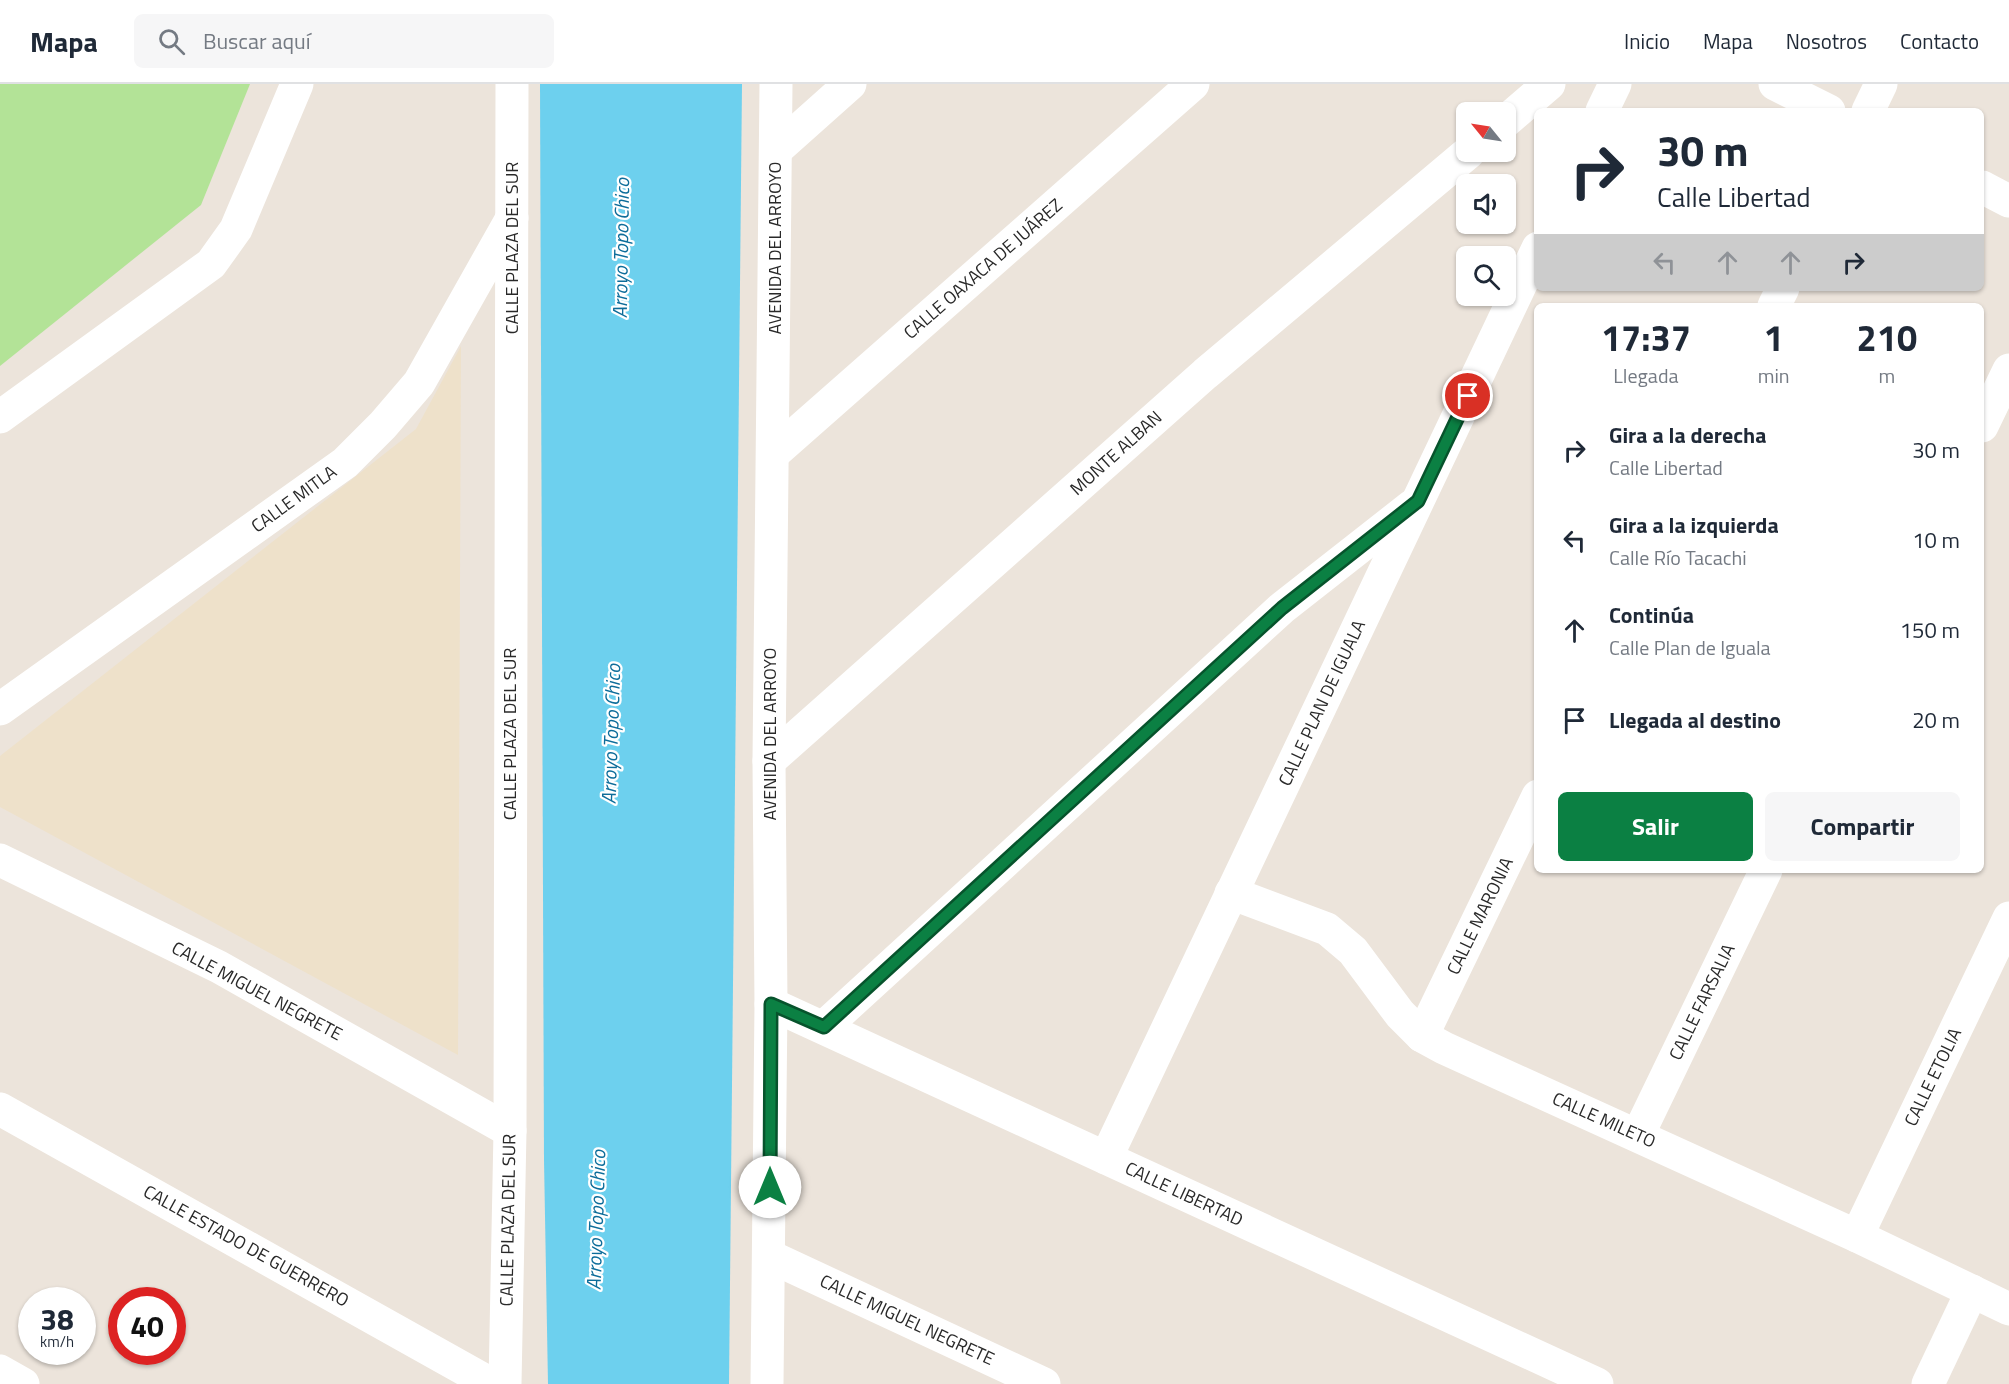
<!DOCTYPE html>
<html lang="es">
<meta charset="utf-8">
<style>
body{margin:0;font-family:"Titillium Web",sans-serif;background:#f6f6f7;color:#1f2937;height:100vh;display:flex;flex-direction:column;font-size:22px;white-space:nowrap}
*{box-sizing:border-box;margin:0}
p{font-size:20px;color:#747a83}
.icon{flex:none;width:33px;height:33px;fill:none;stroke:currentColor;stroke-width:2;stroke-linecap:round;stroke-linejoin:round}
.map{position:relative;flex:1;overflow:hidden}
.sheet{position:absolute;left:1534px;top:219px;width:450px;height:570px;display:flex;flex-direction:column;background:#fff;border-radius:9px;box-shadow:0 2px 4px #0004}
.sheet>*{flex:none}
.guide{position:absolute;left:1534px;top:24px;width:450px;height:183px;border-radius:9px;box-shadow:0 2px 4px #0004;background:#fff;color:#1f2937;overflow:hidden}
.needle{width:39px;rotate:300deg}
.fabs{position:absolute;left:1456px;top:18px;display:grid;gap:12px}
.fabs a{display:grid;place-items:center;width:60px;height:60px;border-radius:9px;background:#fff;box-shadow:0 2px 4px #0004;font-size:30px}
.speed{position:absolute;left:18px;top:1203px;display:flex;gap:12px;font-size:30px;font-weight:700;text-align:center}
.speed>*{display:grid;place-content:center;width:78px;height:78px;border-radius:50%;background:#fff;box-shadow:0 2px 4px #0004;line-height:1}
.speed small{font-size:15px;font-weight:400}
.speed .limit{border:9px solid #d22;background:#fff;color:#111}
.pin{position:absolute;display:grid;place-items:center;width:51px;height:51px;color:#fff;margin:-26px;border:3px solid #fff;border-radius:50%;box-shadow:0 2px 6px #0007}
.me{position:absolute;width:66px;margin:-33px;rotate:0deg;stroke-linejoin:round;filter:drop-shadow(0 0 4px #0008)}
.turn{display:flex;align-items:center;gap:21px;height:126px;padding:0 24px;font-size:27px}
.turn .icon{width:78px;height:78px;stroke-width:2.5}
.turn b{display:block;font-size:42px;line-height:51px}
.lanes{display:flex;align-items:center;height:57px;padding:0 24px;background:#0003;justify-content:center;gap:30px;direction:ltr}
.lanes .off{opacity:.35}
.eta{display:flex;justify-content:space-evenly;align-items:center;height:102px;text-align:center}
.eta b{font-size:36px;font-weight:700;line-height:42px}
.cta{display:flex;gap:12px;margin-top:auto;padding:12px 24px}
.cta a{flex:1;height:69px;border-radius:9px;background:#0b8043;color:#fff;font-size:24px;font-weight:700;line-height:69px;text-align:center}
.cta a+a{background:#f6f6f7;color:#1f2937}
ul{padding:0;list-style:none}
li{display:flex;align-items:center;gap:18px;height:90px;padding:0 24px}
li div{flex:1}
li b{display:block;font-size:22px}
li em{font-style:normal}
header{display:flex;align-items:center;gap:36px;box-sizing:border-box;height:84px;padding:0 30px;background:#fff;border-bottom:2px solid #e0e1e3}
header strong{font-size:28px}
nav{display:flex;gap:33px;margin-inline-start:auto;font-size:21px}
.search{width:420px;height:54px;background:#f6f6f7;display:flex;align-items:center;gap:15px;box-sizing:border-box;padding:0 21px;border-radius:9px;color:#747a83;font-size:22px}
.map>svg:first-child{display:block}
.education{fill:#eee1ca}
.green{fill:#b3e397}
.water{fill:#6dd0ee}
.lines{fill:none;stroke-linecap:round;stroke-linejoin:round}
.street{stroke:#fff;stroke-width:33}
.secondary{stroke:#fff;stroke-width:33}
.route-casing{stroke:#07532c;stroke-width:15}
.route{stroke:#0b8043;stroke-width:10}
.labels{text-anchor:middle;stroke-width:4.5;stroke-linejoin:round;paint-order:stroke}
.street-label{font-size:18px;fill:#292929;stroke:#fff}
.water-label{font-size:20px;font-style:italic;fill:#0d6d9a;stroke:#fff}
</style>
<header>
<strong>Mapa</strong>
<div class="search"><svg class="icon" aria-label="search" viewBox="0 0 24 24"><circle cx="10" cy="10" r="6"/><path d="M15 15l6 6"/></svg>Buscar aquí</div>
<nav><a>Inicio</a><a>Mapa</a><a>Nosotros</a><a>Contacto</a></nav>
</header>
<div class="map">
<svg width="2009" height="1300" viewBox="0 0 2009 1300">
<rect width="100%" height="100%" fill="#ece4db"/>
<!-- education -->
<polygon class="education" points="461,262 458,971 0,723 0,672 416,345"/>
<!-- green -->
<polygon class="green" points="0,0 250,0 201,121 0,282"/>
<!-- water -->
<polygon class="water" points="540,0 742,0 729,1300 548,1300 544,1076"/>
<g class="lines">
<!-- street -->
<g class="street">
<polyline points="1775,0 1829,27"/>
<polyline points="1602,27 1615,0"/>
<polyline points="1868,27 1881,0"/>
<polyline points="1506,37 1549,0"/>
<polyline points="776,66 850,0"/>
<polyline points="1982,103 2009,117"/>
<polyline points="1774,222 1783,204"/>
<polyline points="0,333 211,180 236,145 297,0"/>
<polyline points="1982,342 2009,286"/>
<polyline points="774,369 1193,0"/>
<polyline points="0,625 345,379 383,341 419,299 512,134"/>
<polyline points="769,677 1205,290 1469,68"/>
<polyline points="0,776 219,883 510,1047"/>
<polyline points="1231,809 1327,845 1353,867 1400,930 1422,952 1444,964 1857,1152 2009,1225"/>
<polyline points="771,920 1597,1300"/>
<polyline points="824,943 1282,524 1412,422"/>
<polyline points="1422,952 1538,712"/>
<polyline points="0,1025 491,1300"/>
<polyline points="1638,1051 1766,786"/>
<polyline points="1106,1074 1538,164"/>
<polyline points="1857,1152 2009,834"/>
<polyline points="769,1172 1044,1300"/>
<polyline points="0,1287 23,1300"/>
<polyline points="1928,1300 1972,1207"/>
</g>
<!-- secondary -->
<g class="secondary">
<polyline points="505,1300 510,1047 512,0"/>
<polyline points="767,1300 771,920 769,677 776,0"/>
</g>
</g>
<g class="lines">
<defs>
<polyline id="route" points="770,1103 771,920 824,943 1282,524 1418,417 1468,312"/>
</defs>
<!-- route casing -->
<use href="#route" class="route-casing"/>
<!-- route -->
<use href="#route" class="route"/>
</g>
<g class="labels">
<!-- street labels -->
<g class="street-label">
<text transform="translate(512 164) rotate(-90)" y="6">CALLE PLAZA DEL SUR</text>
<text transform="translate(775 164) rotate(-90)" y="6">AVENIDA DEL ARROYO</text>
<text transform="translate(983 185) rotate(-41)" y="6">CALLE OAXACA DE JUÁREZ</text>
<text transform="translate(1116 369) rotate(-42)" y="6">MONTE ALBAN</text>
<text transform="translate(294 415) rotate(-36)" y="6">CALLE MITLA</text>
<text transform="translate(1322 619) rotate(-65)" y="6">CALLE PLAN DE IGUALA</text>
<text transform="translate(510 650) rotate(-90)" y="6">CALLE PLAZA DEL SUR</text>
<text transform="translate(770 650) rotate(-90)" y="6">AVENIDA DEL ARROYO</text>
<text transform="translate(1480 832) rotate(-64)" y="6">CALLE MARONIA</text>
<text transform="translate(257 907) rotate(28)" y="6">CALLE MIGUEL NEGRETE</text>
<text transform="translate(1702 918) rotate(-64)" y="6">CALLE FARSALIA</text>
<text transform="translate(1933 993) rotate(-64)" y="6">CALLE ETOLIA</text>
<text transform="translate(1604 1036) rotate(24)" y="6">CALLE MILETO</text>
<text transform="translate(1184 1110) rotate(25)" y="6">CALLE LIBERTAD</text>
<text transform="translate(508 1136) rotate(-89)" y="6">CALLE PLAZA DEL SUR</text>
<text transform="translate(246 1162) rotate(29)" y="6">CALLE ESTADO DE GUERRERO</text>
<text transform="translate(907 1236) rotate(25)" y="6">CALLE MIGUEL NEGRETE</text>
</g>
<!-- water labels -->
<g class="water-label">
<text transform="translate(621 164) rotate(-89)" y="7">Arroyo Topo Chico</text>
<text transform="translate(611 650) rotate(-88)" y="7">Arroyo Topo Chico</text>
<text transform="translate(596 1136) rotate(-88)" y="7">Arroyo Topo Chico</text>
</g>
</g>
</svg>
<div class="fabs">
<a><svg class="needle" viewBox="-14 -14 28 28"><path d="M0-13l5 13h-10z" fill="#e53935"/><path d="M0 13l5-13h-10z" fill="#747a83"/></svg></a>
<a><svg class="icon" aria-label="sound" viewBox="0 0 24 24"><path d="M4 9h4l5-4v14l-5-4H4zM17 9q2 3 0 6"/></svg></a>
<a><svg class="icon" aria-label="search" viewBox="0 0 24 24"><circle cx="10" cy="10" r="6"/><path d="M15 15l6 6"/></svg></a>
</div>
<div class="speed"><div>38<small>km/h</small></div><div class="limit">40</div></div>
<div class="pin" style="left:1468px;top:312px;background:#d93025"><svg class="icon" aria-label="arrive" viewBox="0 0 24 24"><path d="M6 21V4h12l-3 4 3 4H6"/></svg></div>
<svg class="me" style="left:770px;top:1103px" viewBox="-20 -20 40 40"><circle r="19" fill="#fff"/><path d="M0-13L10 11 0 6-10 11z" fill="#0b8043"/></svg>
<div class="guide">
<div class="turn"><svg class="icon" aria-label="right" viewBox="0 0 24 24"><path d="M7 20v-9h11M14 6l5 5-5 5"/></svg><div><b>30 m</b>Calle Libertad</div></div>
<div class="lanes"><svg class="icon off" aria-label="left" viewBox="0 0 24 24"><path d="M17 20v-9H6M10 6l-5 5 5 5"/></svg><svg class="icon off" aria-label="ahead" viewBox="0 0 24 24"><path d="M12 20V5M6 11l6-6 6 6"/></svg><svg class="icon off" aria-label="ahead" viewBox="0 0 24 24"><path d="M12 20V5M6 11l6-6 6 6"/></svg><svg class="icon" aria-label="right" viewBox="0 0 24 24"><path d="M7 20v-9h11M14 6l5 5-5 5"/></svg></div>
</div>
<section class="sheet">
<div class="eta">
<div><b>17:37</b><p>Llegada</p></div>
<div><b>1</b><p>min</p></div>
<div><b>210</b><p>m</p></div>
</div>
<ul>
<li><svg class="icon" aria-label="right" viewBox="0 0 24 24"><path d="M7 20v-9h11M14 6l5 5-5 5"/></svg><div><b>Gira a la derecha</b><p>Calle Libertad</p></div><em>30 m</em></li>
<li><svg class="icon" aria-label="left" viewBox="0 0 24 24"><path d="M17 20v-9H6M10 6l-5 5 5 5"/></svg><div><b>Gira a la izquierda</b><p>Calle Río Tacachi</p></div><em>10 m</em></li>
<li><svg class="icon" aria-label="ahead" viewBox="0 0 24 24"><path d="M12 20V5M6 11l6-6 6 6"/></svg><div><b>Continúa</b><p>Calle Plan de Iguala</p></div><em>150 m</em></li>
<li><svg class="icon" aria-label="arrive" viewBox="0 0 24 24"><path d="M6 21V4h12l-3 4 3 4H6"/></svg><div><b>Llegada al destino</b></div><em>20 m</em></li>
</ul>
<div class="cta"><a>Salir</a><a>Compartir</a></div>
</section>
</div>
